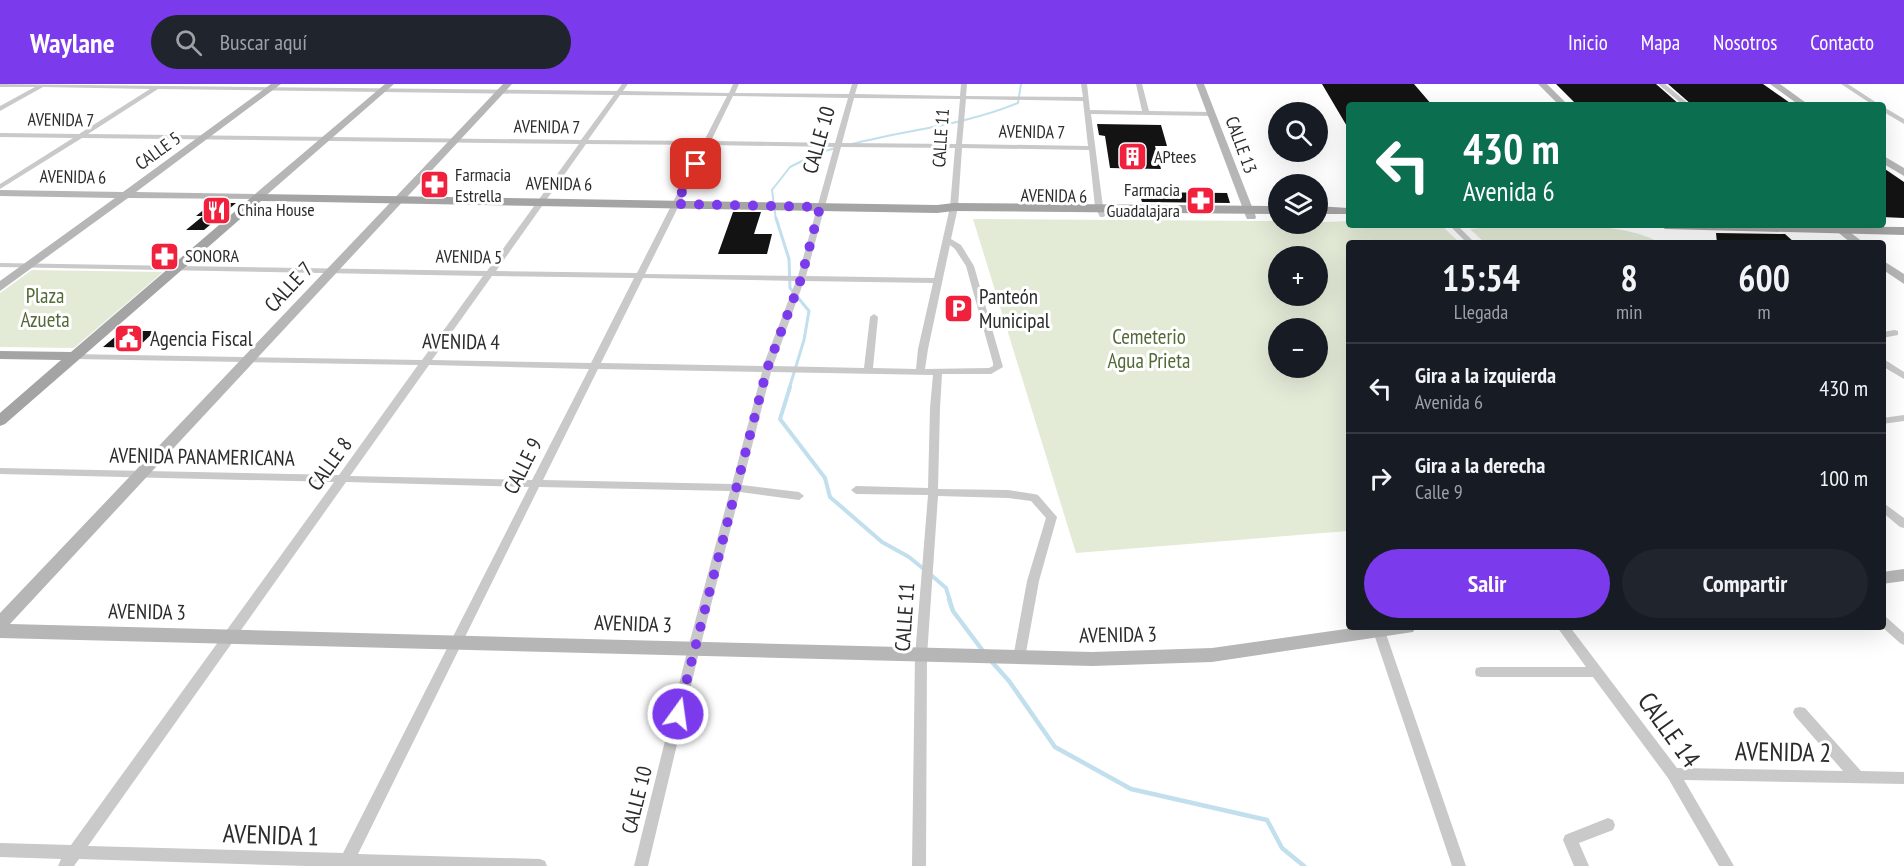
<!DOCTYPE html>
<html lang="es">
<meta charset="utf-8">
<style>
body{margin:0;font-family:"PT Sans Narrow",sans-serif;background:#20242c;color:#f1f3f6;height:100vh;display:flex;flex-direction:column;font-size:22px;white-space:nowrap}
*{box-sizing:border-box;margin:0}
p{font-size:20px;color:#9ea1a6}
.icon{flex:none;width:33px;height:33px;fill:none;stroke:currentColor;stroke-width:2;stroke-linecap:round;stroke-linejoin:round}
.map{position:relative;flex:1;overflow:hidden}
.panel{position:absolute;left:1346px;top:156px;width:540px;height:390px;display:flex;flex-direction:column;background:#171b24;border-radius:6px;box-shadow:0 6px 24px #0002}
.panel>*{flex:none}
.guide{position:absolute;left:1346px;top:18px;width:540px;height:126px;border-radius:6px;box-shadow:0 6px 24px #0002;background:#0b6e4f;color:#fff;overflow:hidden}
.fabs{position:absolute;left:1268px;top:18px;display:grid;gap:12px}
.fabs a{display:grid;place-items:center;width:60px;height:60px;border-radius:50%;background:#171b24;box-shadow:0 6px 24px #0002;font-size:30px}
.pin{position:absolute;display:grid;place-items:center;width:51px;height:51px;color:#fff;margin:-26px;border-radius:12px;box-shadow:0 3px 9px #0006}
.me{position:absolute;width:66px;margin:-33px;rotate:14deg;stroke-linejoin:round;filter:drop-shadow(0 0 4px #0008)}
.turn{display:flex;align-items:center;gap:21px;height:126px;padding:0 18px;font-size:27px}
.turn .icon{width:78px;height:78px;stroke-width:2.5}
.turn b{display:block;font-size:42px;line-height:51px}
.eta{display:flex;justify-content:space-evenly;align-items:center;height:102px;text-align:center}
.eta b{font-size:36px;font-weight:700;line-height:42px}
.cta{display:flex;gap:12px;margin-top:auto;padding:12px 18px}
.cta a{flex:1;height:69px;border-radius:36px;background:#7c3aed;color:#fff;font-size:24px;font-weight:700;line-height:69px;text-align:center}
.cta a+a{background:#20242c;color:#f1f3f6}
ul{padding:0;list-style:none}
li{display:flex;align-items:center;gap:18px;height:90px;padding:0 18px;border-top:2px solid #363941}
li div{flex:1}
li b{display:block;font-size:22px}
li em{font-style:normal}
header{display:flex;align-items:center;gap:36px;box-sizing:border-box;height:84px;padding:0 30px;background:#7c3aed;color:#fff}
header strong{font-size:28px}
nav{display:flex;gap:33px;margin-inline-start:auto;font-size:21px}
.search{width:420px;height:54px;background:#20242c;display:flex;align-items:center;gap:15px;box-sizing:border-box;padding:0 21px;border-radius:33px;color:#9ea1a6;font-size:22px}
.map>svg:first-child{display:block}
.green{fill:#e3ebd7;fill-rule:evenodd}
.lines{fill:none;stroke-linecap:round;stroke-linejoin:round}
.stream-far3{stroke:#c2dfed;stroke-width:2}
.stream-far2{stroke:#c2dfed;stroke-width:3}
.stream-far1{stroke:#c2dfed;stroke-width:4}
.stream{stroke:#c2dfed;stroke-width:4.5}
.building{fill:#131313}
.street{fill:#c9c9c9;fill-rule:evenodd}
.secondary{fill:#b6b6b6;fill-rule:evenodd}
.primary{fill:#a4a4a4;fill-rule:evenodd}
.route{stroke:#7c3aed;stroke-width:10;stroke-dasharray:0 18}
.labels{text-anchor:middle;stroke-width:6;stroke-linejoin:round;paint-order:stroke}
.far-street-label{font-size:18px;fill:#2c2c2c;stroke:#fff}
.far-poi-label{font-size:18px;fill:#2c2c2c;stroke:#fff;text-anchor:start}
.street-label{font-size:21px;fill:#2c2c2c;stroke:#fff}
.park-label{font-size:21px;fill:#526a37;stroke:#fff}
.poi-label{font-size:21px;fill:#2c2c2c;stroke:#fff;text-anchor:start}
.near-street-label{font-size:26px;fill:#2c2c2c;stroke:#fff}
</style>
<header>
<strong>Waylane</strong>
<div class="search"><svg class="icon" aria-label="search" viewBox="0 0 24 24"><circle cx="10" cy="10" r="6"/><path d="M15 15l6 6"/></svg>Buscar aquí</div>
<nav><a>Inicio</a><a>Mapa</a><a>Nosotros</a><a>Contacto</a></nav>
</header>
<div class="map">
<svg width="1904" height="782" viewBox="0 0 1904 782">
<rect width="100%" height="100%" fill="#fff"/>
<!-- green -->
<g class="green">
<path d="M973 135 1278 137V140L1348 137V141H1441L1460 159H1348V447L1076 469ZM1278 172H1317V212H1278ZM1278 244H1317V284H1278Z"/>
<path d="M1503 142C1547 142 1621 136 1660 159H1485L1470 145Z"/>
<polygon points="32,186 163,188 74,264 0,263 0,209"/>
</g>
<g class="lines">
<!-- stream-far3 -->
<g class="stream-far3">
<path d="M852 60C907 46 965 41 1018 19L1021 0"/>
<polyline points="776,136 772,106 790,83 818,69 839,63"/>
</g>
<!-- stream-far2 -->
<polyline class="stream-far2" points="776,134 789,175 790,204 809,227 804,256 789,305"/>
<!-- stream-far1 -->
<g class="stream-far1">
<polyline points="790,303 780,335 825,394 830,413 882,458 909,473 925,486"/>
<polyline points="931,491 946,504 950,517"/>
</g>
<!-- stream -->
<g class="stream">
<polyline points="949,515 953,527 983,567"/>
<polyline points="992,578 1009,597 1055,663 1131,705 1267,736 1282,764 1304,782"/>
</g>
</g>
<!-- building -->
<g class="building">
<polygon points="1322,0 1414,0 1432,21 1348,21 1348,44"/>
<polygon points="1556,0 1656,0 1680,21 1577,21"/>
<polygon points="1668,0 1763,0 1793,21 1692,21"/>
<polygon points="1097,40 1161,41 1167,62 1155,62 1161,85 1110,84 1105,52 1099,51"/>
<polygon points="1882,83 1904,98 1904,134 1882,133"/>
<polygon points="432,95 447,96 435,108 420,107"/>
<polygon points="1139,108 1227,109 1230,119 1142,118"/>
<polygon points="212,119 236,119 204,146 186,146 203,132 196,132"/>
<polygon points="733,128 761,128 754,150 772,150 767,170 718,170"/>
<polygon points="1716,149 1785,150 1795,159 1717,159"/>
<polygon points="122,247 155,247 137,264 103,263"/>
</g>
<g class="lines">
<!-- street -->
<g class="street">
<path d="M0 0 617 7 622 0H628L623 7 729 9 733 0H739L735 9 849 10 852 0H858L855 10 960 12 961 0H967L966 12 1083 13 1081 0H1087L1090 26 1142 27 1136 0H1142L1149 27 1212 28 1215 30 1212 32 1091 30 1103 123 1107 131 1103 133H1100L1095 123 1089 66 962 64 958 123 951 155 961 161 974 182 1003 283 991 290H942L940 324 938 405 1008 406 1034 410 1038 411 1057 433 1039 497 1025 574 1023 578 1019 579 1015 578 1013 574 1027 497 1046 434 1031 417 1008 414 938 412 927 572 926 782H912L915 572 928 411 856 410 851 406 856 402 928 404 930 324 933 291 771 288 742 401 799 408 804 412 799 416 740 408 700 564 648 782H634L688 564 730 407 539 403 358 770 540 775 545 777 547 782H306L79 775 74 782H58L61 775 0 773V759L71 761 334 398 0 390V384L339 391 418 281 74 275 69 272 71 270 422 276 483 192 0 183V179L487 187 579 60 82 54 0 105V100L73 54 0 53V49L79 50 150 5 43 3 0 27V22L35 3H0ZM158 5 614 11 581 56 88 50ZM620 11 727 12 704 57 588 56ZM733 12 848 14 835 59 711 57ZM854 14 960 15 956 60 842 59ZM966 15 1083 17 1088 62 962 60ZM586 60 702 61 637 189 496 187ZM709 61 834 63 798 192 645 190ZM841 63 955 64 950 123 934 194 806 192ZM950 161 955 165 966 182 993 279V282L989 284 925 285 928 265ZM492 192 634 194 591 279 432 276ZM643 194 796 197 763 282 601 279ZM804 197 933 199 918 265 916 285 873 284 878 233 874 230 870 233 864 284 773 282ZM429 281 589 285 532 396 350 392ZM598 285 762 288 732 400 543 396ZM346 398 529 403 343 769 88 762Z"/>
<polygon points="1658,0 1665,0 1690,21 1683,21"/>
<polygon points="1841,0 1848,0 1880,21 1873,21"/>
<polygon points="1882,22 1904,35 1904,40 1882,27"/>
<polygon points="1449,141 1457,141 1475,159 1467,159"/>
<polygon points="1895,246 1898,247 1898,251 1882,254 1882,248"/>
<polygon points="1882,274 1904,288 1904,295 1882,282"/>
<polygon points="1904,331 1904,337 1882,340 1882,334"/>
<polygon points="1882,418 1904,434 1904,444 1900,443 1882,428"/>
<polygon points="1882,532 1886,533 1904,549 1904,561 1900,559 1882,543"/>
<polygon points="1381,543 1385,547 1466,782 1452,782 1373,547 1375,544"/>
<polygon points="1557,543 1570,543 1677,684 1843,687 1795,632 1793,628 1795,624 1800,623 1805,624 1861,687 1904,688 1904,700 1684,696 1734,782 1719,782 1668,694 1593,593 1481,593 1476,592 1475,588 1476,584 1481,583 1586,583"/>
<polygon points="1608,734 1613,736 1615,741 1613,746 1579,759 1589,782 1574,782 1563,756 1565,751"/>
</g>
<!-- secondary -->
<g class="secondary">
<polygon points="271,0 281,0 136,108 255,110 385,0 394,0 262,115 128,114 0,207 0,197 115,114 0,112 0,106 123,108"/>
<polygon points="503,0 512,0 10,540 1092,568 1212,564 1360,543 1416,543 1413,548 1212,578 1092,582 0,554 0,529"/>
<polygon points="1196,0 1204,0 1256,133 1255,135 1247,135 1246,133"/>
<polygon points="1538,0 1547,0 1568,21 1559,21"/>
<polygon points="1770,0 1780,0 1809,21 1799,21"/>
<polygon points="1882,71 1904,84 1904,92 1882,79"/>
<polygon points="1829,141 1841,141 1864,159 1851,159"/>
<polygon points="1882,176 1904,190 1904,200 1882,185"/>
<polygon points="1904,485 1904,497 1882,500 1882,488"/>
</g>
<!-- primary -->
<g class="primary">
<polygon points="258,110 937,121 954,119 1278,122 1278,130 954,127 937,129 261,117 5,340 0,342 0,329 61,276 0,275 0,267 71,268 254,111"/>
<polygon points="1317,122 1348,124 1348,130 1317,130"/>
<polygon points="1659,141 1904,143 1904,151 1665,145"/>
</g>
</g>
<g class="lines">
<!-- route -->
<polyline class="route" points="678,630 767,285 801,195 820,123 676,120 696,80"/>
</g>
<!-- icons -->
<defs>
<symbol id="building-square" viewBox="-11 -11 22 22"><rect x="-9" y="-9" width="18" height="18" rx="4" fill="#f1203d" stroke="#fff"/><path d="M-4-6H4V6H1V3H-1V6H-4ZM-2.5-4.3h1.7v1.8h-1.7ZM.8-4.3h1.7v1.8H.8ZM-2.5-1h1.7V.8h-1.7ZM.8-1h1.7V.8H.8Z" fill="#fff"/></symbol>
<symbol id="pharmacy-square" viewBox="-11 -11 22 22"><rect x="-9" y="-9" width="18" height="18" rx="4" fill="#f1203d" stroke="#fff"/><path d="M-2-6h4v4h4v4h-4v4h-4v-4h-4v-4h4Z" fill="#fff"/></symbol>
<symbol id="restaurant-square" viewBox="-11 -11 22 22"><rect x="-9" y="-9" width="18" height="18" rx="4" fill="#f1203d" stroke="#fff"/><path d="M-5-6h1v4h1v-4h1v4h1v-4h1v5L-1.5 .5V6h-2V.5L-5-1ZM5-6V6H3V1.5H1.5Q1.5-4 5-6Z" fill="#fff"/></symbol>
<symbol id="parking-square" viewBox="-11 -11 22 22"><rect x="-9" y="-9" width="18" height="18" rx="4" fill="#f1203d" stroke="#fff"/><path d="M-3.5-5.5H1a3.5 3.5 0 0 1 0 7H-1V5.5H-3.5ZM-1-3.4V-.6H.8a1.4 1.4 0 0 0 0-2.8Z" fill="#fff"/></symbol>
<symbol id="civic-square" viewBox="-11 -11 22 22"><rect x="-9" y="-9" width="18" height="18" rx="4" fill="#f1203d" stroke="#fff"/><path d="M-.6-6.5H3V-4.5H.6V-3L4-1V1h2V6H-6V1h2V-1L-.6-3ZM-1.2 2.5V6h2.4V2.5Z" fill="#fff"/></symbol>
</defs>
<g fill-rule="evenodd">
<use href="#building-square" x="1116" y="56" width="33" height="33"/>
<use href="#pharmacy-square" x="418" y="84" width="33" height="33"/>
<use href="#pharmacy-square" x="1184" y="100" width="33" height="33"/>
<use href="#restaurant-square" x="200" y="110" width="33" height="33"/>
<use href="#pharmacy-square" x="148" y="156" width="33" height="33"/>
<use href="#parking-square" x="942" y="208" width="33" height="33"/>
<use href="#civic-square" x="112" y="238" width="33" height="33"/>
</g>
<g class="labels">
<!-- far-street labels -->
<g class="far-street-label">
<text transform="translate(61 36) rotate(1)" y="6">AVENIDA 7</text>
<text transform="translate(547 43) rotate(1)" y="6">AVENIDA 7</text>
<text transform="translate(1032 48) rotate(1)" y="6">AVENIDA 7</text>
<text transform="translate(941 54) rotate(-86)" y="6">CALLE 11</text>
<text transform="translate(1241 61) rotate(70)" y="6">CALLE 13</text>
<text transform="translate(158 67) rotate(-36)" y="6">CALLE 5</text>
<text transform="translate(73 93) rotate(1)" y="6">AVENIDA 6</text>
<text transform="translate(559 100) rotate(1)" y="6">AVENIDA 6</text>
<text transform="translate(1054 112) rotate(1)" y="6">AVENIDA 6</text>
<text transform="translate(469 173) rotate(1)" y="6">AVENIDA 5</text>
</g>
<!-- far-poi labels -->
<g class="far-poi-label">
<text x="1154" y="79">APtees</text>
<text x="455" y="97">Farmacia<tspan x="455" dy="21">Estrella</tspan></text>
<text x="1180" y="112" text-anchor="end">Farmacia<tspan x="1180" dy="21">Guadalajara</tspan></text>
<text x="237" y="132">China House</text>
<text x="185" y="178">SONORA</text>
</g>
<!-- street labels -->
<g class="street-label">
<text transform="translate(819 56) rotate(-74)" y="7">CALLE 10</text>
<text transform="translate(289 203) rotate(-47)" y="7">CALLE 7</text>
<text transform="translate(461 258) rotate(1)" y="7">AVENIDA 4</text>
<text transform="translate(202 373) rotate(1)" y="7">AVENIDA PANAMERICANA</text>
<text transform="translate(330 380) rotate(-54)" y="7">CALLE 8</text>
<text transform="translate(523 382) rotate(-63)" y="7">CALLE 9</text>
<text transform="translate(147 528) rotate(1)" y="7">AVENIDA 3</text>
<text transform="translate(905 533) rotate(-86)" y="7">CALLE 11</text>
<text transform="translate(633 540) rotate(2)" y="7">AVENIDA 3</text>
<text transform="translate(1118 551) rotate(-1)" y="7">AVENIDA 3</text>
<text transform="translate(637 716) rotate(-76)" y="7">CALLE 10</text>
</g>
<!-- park labels -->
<g class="park-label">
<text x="45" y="219">Plaza<tspan x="45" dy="24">Azueta</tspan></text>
<text x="1149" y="260">Cemeterio<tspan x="1149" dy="24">Agua Prieta</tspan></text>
</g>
<!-- poi labels -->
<g class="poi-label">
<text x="979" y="220">Panteón<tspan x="979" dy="24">Municipal</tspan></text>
<text x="150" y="262">Agencia Fiscal</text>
</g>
<!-- near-street labels -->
<g class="near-street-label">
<text transform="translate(1669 646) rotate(54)" y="9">CALLE 14</text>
<text transform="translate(1783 668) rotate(1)" y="9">AVENIDA 2</text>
<text transform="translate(271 751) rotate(2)" y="9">AVENIDA 1</text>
</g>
</g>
</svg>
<div class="fabs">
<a><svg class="icon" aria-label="search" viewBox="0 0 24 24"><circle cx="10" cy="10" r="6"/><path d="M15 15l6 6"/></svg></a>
<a><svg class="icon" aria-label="layers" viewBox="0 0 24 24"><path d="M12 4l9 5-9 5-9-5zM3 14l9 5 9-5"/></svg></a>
<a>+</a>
<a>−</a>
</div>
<div class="pin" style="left:696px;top:80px;background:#d93025"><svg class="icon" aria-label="arrive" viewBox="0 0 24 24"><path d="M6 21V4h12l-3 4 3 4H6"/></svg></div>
<svg class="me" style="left:678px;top:630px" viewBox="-20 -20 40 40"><circle r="17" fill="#7c3aed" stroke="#fff" stroke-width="3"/><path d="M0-11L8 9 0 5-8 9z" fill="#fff"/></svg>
<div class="guide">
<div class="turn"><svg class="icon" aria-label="left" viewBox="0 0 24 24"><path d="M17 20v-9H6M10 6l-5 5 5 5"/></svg><div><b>430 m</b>Avenida 6</div></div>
</div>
<section class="panel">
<div class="eta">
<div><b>15:54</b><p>Llegada</p></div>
<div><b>8</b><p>min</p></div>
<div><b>600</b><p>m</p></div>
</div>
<ul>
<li><svg class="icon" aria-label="left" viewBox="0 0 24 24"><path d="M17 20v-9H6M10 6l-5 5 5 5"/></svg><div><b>Gira a la izquierda</b><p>Avenida 6</p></div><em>430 m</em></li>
<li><svg class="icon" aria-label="right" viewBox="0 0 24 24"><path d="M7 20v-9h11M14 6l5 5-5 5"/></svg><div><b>Gira a la derecha</b><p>Calle 9</p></div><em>100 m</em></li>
</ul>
<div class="cta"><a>Salir</a><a>Compartir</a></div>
</section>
</div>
